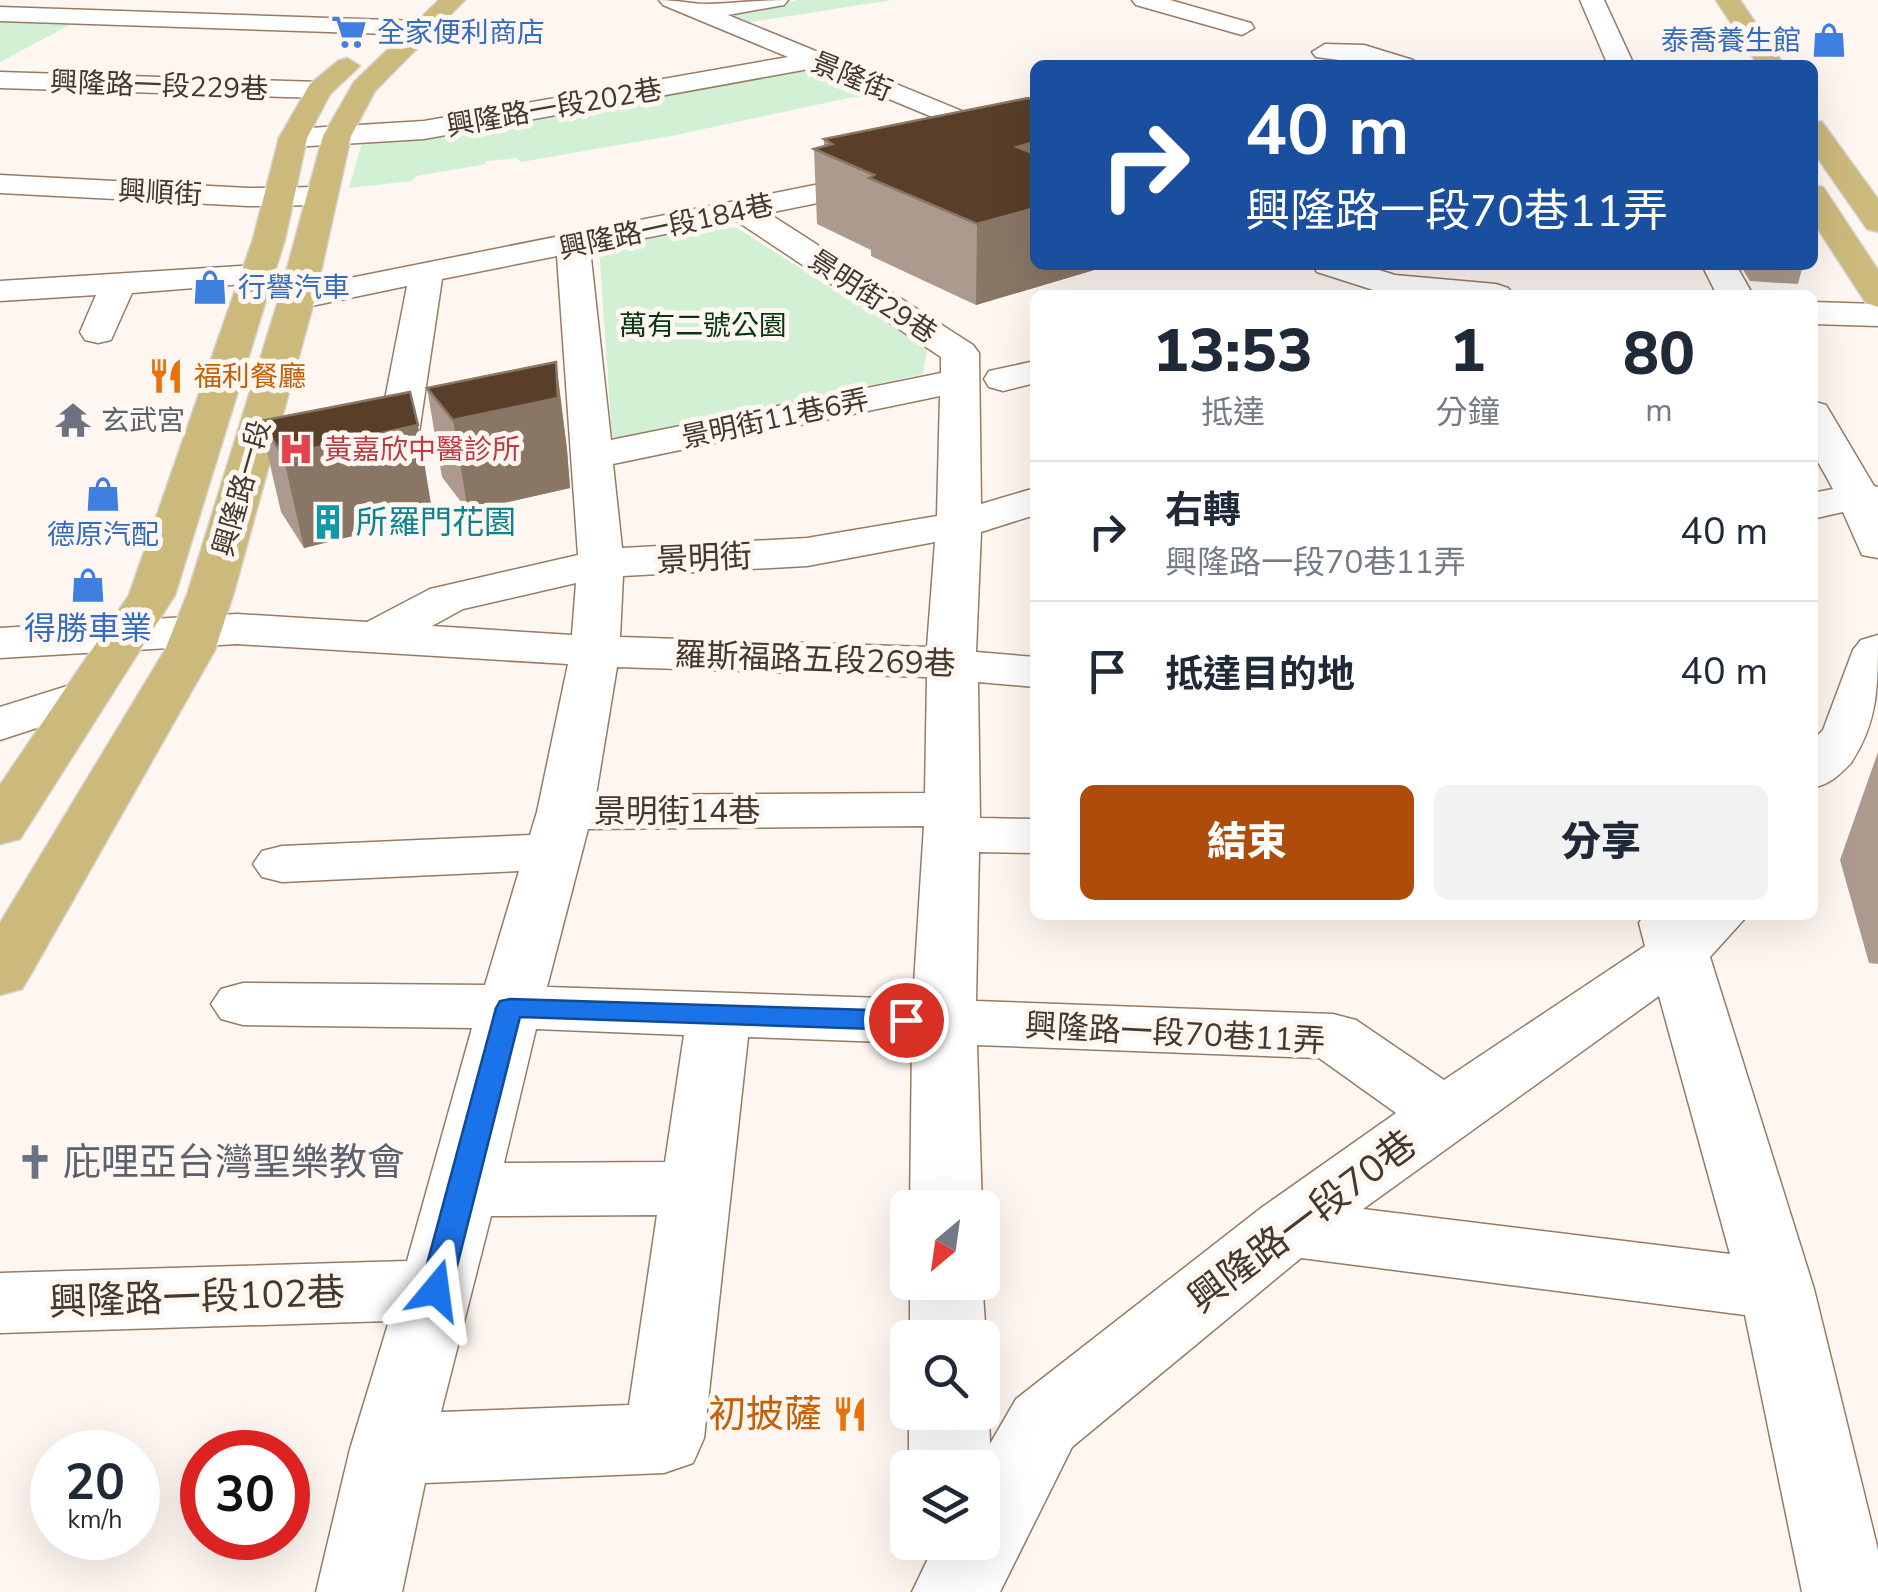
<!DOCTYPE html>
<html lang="zh-TW">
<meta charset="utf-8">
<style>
body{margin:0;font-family:"Nunito Sans","Noto Sans TC",sans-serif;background:#f2f2f3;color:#1f2937;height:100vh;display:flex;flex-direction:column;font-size:38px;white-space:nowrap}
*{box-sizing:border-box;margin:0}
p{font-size:32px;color:#747a83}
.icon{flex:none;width:55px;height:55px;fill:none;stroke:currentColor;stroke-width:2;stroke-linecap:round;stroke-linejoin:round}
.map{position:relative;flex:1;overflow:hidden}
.details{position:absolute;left:1030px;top:290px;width:788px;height:630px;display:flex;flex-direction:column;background:#fff;border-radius:15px;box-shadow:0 10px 40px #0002}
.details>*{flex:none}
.guide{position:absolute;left:1030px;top:60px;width:788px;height:210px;border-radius:15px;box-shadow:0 10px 40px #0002;background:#1a4fa0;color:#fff;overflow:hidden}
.needle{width:65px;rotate:209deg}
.buttons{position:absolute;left:890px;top:1190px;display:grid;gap:20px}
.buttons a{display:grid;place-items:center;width:110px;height:110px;border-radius:15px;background:#fff;box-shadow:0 10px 40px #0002;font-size:50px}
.speed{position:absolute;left:30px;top:1430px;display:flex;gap:20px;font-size:50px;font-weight:700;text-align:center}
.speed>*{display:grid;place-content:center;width:130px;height:130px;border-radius:50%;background:#fff;box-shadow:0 10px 40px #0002;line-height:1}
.speed small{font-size:25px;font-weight:400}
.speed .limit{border:15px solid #d22;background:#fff;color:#111}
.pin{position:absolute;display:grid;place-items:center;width:85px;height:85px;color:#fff;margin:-42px;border:5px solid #fff;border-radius:50%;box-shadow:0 2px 10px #0007}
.me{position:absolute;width:110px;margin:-55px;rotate:16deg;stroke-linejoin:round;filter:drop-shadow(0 0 8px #0008)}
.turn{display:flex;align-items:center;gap:35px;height:210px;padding:0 50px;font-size:45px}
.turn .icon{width:130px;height:130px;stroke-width:2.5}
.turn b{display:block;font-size:70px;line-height:85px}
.eta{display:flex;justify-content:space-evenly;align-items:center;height:170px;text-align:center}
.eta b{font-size:60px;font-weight:800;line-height:70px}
.cta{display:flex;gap:20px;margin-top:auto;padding:20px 50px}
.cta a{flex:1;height:115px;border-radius:15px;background:#ad4c0b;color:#fff;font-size:40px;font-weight:800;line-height:115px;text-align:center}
.cta a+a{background:#f2f2f3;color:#1f2937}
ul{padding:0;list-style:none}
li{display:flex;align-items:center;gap:30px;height:140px;padding:0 50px;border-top:2px solid #e0e1e3}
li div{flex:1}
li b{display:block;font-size:38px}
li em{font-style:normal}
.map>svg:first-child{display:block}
.green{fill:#d1f0d4}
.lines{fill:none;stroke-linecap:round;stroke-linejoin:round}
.minor-casing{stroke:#987b63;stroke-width:3}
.major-casing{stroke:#d6d3d1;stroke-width:3}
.minor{fill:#fff;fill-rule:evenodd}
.major{fill:#ccb97c;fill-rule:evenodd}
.wall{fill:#ab9a8d}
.shaded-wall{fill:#8a7665}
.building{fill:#593f29;stroke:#8a7665;stroke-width:2.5}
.route{fill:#1a73e8;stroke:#114b97;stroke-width:2.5}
.labels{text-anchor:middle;stroke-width:10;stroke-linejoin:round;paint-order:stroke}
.far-shop-label{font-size:28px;fill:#366cbe;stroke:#fdf6f1;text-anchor:start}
.far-street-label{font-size:28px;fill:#44372d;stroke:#fdf6f1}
.far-park-label{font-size:28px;fill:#093514;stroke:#fdf6f1}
.far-food-label{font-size:28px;fill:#c56008;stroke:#fdf6f1;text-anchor:start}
.far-worship-label{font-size:28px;fill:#5b616d;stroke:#fdf6f1;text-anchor:start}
.far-health-label{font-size:28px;fill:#be3a42;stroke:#fdf6f1;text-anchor:start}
.culture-label{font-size:32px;fill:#0d838f;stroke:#fdf6f1;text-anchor:start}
.street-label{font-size:32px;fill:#44372d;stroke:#fdf6f1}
.shop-label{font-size:32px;fill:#366cbe;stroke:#fdf6f1}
.near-worship-label{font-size:38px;fill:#5b616d;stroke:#fdf6f1;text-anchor:start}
.near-street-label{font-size:38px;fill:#44372d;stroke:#fdf6f1}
.near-food-label{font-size:38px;fill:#c56008;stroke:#fdf6f1;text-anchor:end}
</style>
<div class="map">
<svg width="1878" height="1592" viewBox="0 0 1878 1592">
<rect width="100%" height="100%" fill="#fdf6f1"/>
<!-- green -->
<g class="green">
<polygon points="798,0 892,0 750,22 732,14"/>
<polygon points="0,18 75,22 0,62"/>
<polygon points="788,69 804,71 874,99 853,97 676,135 521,162 517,158 486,161 486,164 416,176 412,181 349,188 363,139"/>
<polygon points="713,226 737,228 927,349 923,374 622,440 612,436 599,248"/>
</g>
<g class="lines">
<defs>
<g id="minor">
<path d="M659 0C675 0 694 4 707 4 734 3 760 0 788 0L784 5 728 15 1035 141V159L768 213 973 345 979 353 981 504 1035 488V515L981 532 976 652 1035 657V687L978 682 980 818 1035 819V853L979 852 976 1001 1333 1014 1356 1020 1444 1080 1645 946 1639 923 1644 915H1748L1710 957 1814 1289 1878 1550V1592H1802L1745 1315 1301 1258 1072 1447 1000 1592H912L936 1542H982V1468H909V1412H982V1399L989 1412 990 1444 1016 1399 1261 1208 1396 1113 1319 1058 977 1045 982 1208H910L912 1043 748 1037 704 1438 693 1463 664 1473 425 1483 402 1592H316L350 1449 389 1321 0 1333V1273L407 1261 472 1028 243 1025 221 1019 211 1004 221 989 243 983 485 985 519 871 282 882 262 877 253 864 262 851 282 846 530 835 537 812 568 664 237 644 0 658V628L237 614 367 622 430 589 578 555 557 256 442 279 414 466 408 475 393 479 378 475 372 466 407 286 297 309 285 305 279 298 285 291 1005 147 814 68 424 139 293 147 283 144 279 138 283 132 293 129 424 121 788 57 663 5ZM735 220 941 357V373L611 440 590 249ZM940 396 937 516 807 538 622 548 613 464ZM935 542 927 647 620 637 623 576 807 566ZM576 583 572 635 432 626 463 609ZM617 667 927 677 925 793 596 795ZM924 826 913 999 547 987 588 829ZM1659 996 1730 1254 1363 1209ZM536 1029 684 1035 665 1162 504 1163ZM657 1215 629 1405 441 1412 491 1216Z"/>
<polygon points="1132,0 1170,0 1251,23 1254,28 1242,35 1136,5"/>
<polygon points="1580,0 1604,0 1634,65 1608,65"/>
<polygon points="0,7 420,21 432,28 420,35 0,21"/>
<polygon points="1325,44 1364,45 1413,60 1417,65 1377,65 1316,57 1312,52"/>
<polygon points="0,72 319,82 332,90 319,98 0,88"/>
<polygon points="0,175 248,188 321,187 332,189 337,196 332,203 321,205 248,206 0,193"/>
<polygon points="257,265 269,268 274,275 269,282 132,293 111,340 98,343 85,340 80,332 96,295 0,301 0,281"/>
<polygon points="1312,265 1363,265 1395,275 1496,284 1508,288 1514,295 1389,295 1317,272"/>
<polygon points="1702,265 1736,265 1753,295 1717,295"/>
<polygon points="1812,302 1878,304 1878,326 1812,324"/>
<polygon points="1035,361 1035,383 1003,391 989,387 984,379 989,371"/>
<polygon points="1812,401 1826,405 1874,486 1878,487 1878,558 1862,555 1843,512 1812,519 1812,493 1833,489 1812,451"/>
<path d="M1878 635C1878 687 1878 722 1851 763 1838 776 1831 784 1812 788V741L1823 730 1853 650 1861 640Z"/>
<polygon points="83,681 101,685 109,696 101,707 0,740 0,707"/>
<polygon points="982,1279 986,1338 982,1346 982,1338 910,1338 910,1282 982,1282"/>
</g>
<g id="major">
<polygon points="439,0 465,0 375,91 351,136 315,298 234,592 215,650 31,974 22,989 0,995 0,923 165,650 188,592 279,298 323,136 354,82"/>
<polygon points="1716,0 1740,0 1784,65 1758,65"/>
<polygon points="347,58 360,66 330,94 307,138 285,239 175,595 20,839 0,844 0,785 129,595 253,239 279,138 310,84 338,61"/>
<polygon points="1812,120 1822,122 1878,199 1878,232 1867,229 1812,150"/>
<polygon points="1812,185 1823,187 1878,270 1878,307 1866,303 1812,220"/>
</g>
</defs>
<!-- minor casing -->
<use href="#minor" class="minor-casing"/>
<!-- major casing -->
<use href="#major" class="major-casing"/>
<!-- minor -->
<use href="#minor" class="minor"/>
<!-- major -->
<use href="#major" class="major"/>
</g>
<!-- wall -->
<g class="wall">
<polygon points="1028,98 1035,265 1111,265 976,305 871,256 871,250 817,224 814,149 824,146 824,139"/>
<polygon points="1740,265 1803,265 1798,284 1750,281"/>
<polygon points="556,362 567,450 570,488 468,511 442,477 427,388"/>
<polygon points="260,421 433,516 304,548 281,512"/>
<polygon points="1878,752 1878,964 1869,963 1840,860"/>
</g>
<!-- shaded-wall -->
<g class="shaded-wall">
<polygon points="1035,142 1035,265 1111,265 976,305 977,224 1017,147"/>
<polygon points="556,362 567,450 570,488 468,511 453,420"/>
<polygon points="418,425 433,516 304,548 283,455"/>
</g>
<!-- building -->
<g class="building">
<polygon points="1028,98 1035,101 1035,142 1017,147 1035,154 1035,208 977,224 869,178 874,175 814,149 832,144 824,139"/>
<polygon points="556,362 558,398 453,420 427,388"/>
<polygon points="410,392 418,425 283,455 260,421"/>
</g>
<!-- route -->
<polygon class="route" points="510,999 906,1011 916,1014 920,1020 916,1027 906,1030 520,1017 451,1290 447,1298 436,1302 425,1298 420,1290 496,1008 500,1001"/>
<!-- icons -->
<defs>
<symbol id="supermarket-bare" viewBox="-9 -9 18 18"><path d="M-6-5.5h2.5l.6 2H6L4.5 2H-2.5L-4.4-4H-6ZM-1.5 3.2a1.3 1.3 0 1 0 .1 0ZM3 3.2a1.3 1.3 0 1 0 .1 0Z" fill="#3f7fe0" stroke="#fdf6f1" stroke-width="2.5" paint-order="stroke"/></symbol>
<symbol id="shop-bare" viewBox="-9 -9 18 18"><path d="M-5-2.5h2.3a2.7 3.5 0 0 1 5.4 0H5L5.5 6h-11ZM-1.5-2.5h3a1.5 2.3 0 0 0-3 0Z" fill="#3f7fe0" stroke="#fdf6f1" stroke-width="2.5" paint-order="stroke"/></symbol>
<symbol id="restaurant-bare" viewBox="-9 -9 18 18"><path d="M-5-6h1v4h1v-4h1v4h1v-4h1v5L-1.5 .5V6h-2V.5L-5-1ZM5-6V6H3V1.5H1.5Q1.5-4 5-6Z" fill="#e8710a" stroke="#fdf6f1" stroke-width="2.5" paint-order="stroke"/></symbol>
<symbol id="temple-bare" viewBox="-9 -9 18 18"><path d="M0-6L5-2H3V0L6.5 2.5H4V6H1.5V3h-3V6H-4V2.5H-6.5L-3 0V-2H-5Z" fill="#6b7280" stroke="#fdf6f1" stroke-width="2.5" paint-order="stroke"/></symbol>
<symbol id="hospital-bare" viewBox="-9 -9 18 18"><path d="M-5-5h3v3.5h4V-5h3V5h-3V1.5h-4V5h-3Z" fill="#e0444e" stroke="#fdf6f1" stroke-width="2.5" paint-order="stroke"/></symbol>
<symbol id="building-bare" viewBox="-9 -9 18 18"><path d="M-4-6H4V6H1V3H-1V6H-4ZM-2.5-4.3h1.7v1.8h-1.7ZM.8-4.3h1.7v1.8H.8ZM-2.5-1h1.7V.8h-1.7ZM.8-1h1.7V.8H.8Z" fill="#0f9aa8" stroke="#fdf6f1" stroke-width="2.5" paint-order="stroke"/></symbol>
<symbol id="church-bare" viewBox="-9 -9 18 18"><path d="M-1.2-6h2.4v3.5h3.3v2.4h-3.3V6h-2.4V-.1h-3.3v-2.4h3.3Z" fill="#6b7280" stroke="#fdf6f1" stroke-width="2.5" paint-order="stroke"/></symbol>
</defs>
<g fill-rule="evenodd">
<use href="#supermarket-bare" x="324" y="7" width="50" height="50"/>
<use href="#shop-bare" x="1804" y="15" width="50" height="50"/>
<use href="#shop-bare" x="185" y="262" width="50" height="50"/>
<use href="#restaurant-bare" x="141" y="351" width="50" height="50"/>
<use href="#temple-bare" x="48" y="395" width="50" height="50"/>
<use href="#hospital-bare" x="271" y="424" width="50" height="50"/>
<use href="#shop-bare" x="78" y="469" width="50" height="50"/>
<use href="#building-bare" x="303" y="497" width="50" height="50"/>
<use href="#shop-bare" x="63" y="560" width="50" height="50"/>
<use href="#church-bare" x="10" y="1137" width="50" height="50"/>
<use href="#restaurant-bare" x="825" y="1389" width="50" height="50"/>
</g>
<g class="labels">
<!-- far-shop labels -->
<g class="far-shop-label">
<text x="377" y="42">全家便利商店</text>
<text x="1801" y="50" text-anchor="end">泰喬養生館</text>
<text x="238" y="297">行譽汽車</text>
<text x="103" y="544" text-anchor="middle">德原汽配</text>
</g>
<!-- far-street labels -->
<g class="far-street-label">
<text transform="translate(852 76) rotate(22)" y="10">景隆街</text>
<text transform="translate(159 85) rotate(2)" y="10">興隆路一段229巷</text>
<text transform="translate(554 107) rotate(-10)" y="10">興隆路一段202巷</text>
<text transform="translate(160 192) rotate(3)" y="10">興順街</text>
<text transform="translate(666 226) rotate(-12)" y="10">興隆路一段184巷</text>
<text transform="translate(873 296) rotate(33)" y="10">景明街29巷</text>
<text transform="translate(775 418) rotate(-12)" y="10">景明街11巷6弄</text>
<text transform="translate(241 488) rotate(-74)" y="10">興隆路一段</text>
</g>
<!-- far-park labels -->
<g class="far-park-label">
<text x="703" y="335">萬有二號公園</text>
</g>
<!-- far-food labels -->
<g class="far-food-label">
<text x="194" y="386">福利餐廳</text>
</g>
<!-- far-worship labels -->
<g class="far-worship-label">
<text x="101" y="430">玄武宮</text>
</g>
<!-- far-health labels -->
<g class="far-health-label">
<text x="324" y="459">黃嘉欣中醫診所</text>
</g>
<!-- culture labels -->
<g class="culture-label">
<text x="356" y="533">所羅門花園</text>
</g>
<!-- street labels -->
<g class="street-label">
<text transform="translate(704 558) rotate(-3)" y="11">景明街</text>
<text transform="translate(815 659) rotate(2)" y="11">羅斯福路五段269巷</text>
<text x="677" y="822">景明街14巷</text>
<text transform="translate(1175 1033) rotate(3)" y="11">興隆路一段70巷11弄</text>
</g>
<!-- shop labels -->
<g class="shop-label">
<text x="88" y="639">得勝車業</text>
</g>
<!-- near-worship labels -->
<g class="near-worship-label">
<text x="63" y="1175">庇哩亞台灣聖樂教會</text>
</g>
<!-- near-street labels -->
<g class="near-street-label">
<text transform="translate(1302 1221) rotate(-37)" y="13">興隆路一段70巷</text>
<text transform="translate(197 1297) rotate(-2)" y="13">興隆路一段102巷</text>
</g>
<!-- near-food labels -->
<g class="near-food-label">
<text x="822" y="1427">初披薩</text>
</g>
</g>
</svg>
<div class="buttons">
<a><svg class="needle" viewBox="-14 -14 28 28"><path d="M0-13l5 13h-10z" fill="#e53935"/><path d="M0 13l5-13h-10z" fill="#747a83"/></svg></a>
<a><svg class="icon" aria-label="search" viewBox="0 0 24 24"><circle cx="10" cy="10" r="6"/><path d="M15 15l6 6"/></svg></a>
<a><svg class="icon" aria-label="layers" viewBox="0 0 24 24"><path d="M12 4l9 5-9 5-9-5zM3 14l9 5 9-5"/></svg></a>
</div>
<div class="speed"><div>20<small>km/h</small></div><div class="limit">30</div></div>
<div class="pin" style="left:906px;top:1020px;background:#d93025"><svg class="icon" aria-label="arrive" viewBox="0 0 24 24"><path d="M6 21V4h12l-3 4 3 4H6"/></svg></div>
<svg class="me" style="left:436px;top:1290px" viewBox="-20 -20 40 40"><path d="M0-17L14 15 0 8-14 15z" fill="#1a73e8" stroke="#fff" stroke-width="4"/></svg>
<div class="guide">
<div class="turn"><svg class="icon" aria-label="right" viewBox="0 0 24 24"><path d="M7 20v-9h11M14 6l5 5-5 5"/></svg><div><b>40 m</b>興隆路一段70巷11弄</div></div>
</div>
<section class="details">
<div class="eta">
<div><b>13:53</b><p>抵達</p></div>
<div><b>1</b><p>分鐘</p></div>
<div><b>80</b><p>m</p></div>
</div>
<ul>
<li><svg class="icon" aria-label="right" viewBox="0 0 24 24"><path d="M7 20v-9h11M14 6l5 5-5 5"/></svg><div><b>右轉</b><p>興隆路一段70巷11弄</p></div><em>40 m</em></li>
<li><svg class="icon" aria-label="arrive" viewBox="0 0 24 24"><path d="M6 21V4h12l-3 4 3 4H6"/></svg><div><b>抵達目的地</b></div><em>40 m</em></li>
</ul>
<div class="cta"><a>結束</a><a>分享</a></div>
</section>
</div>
